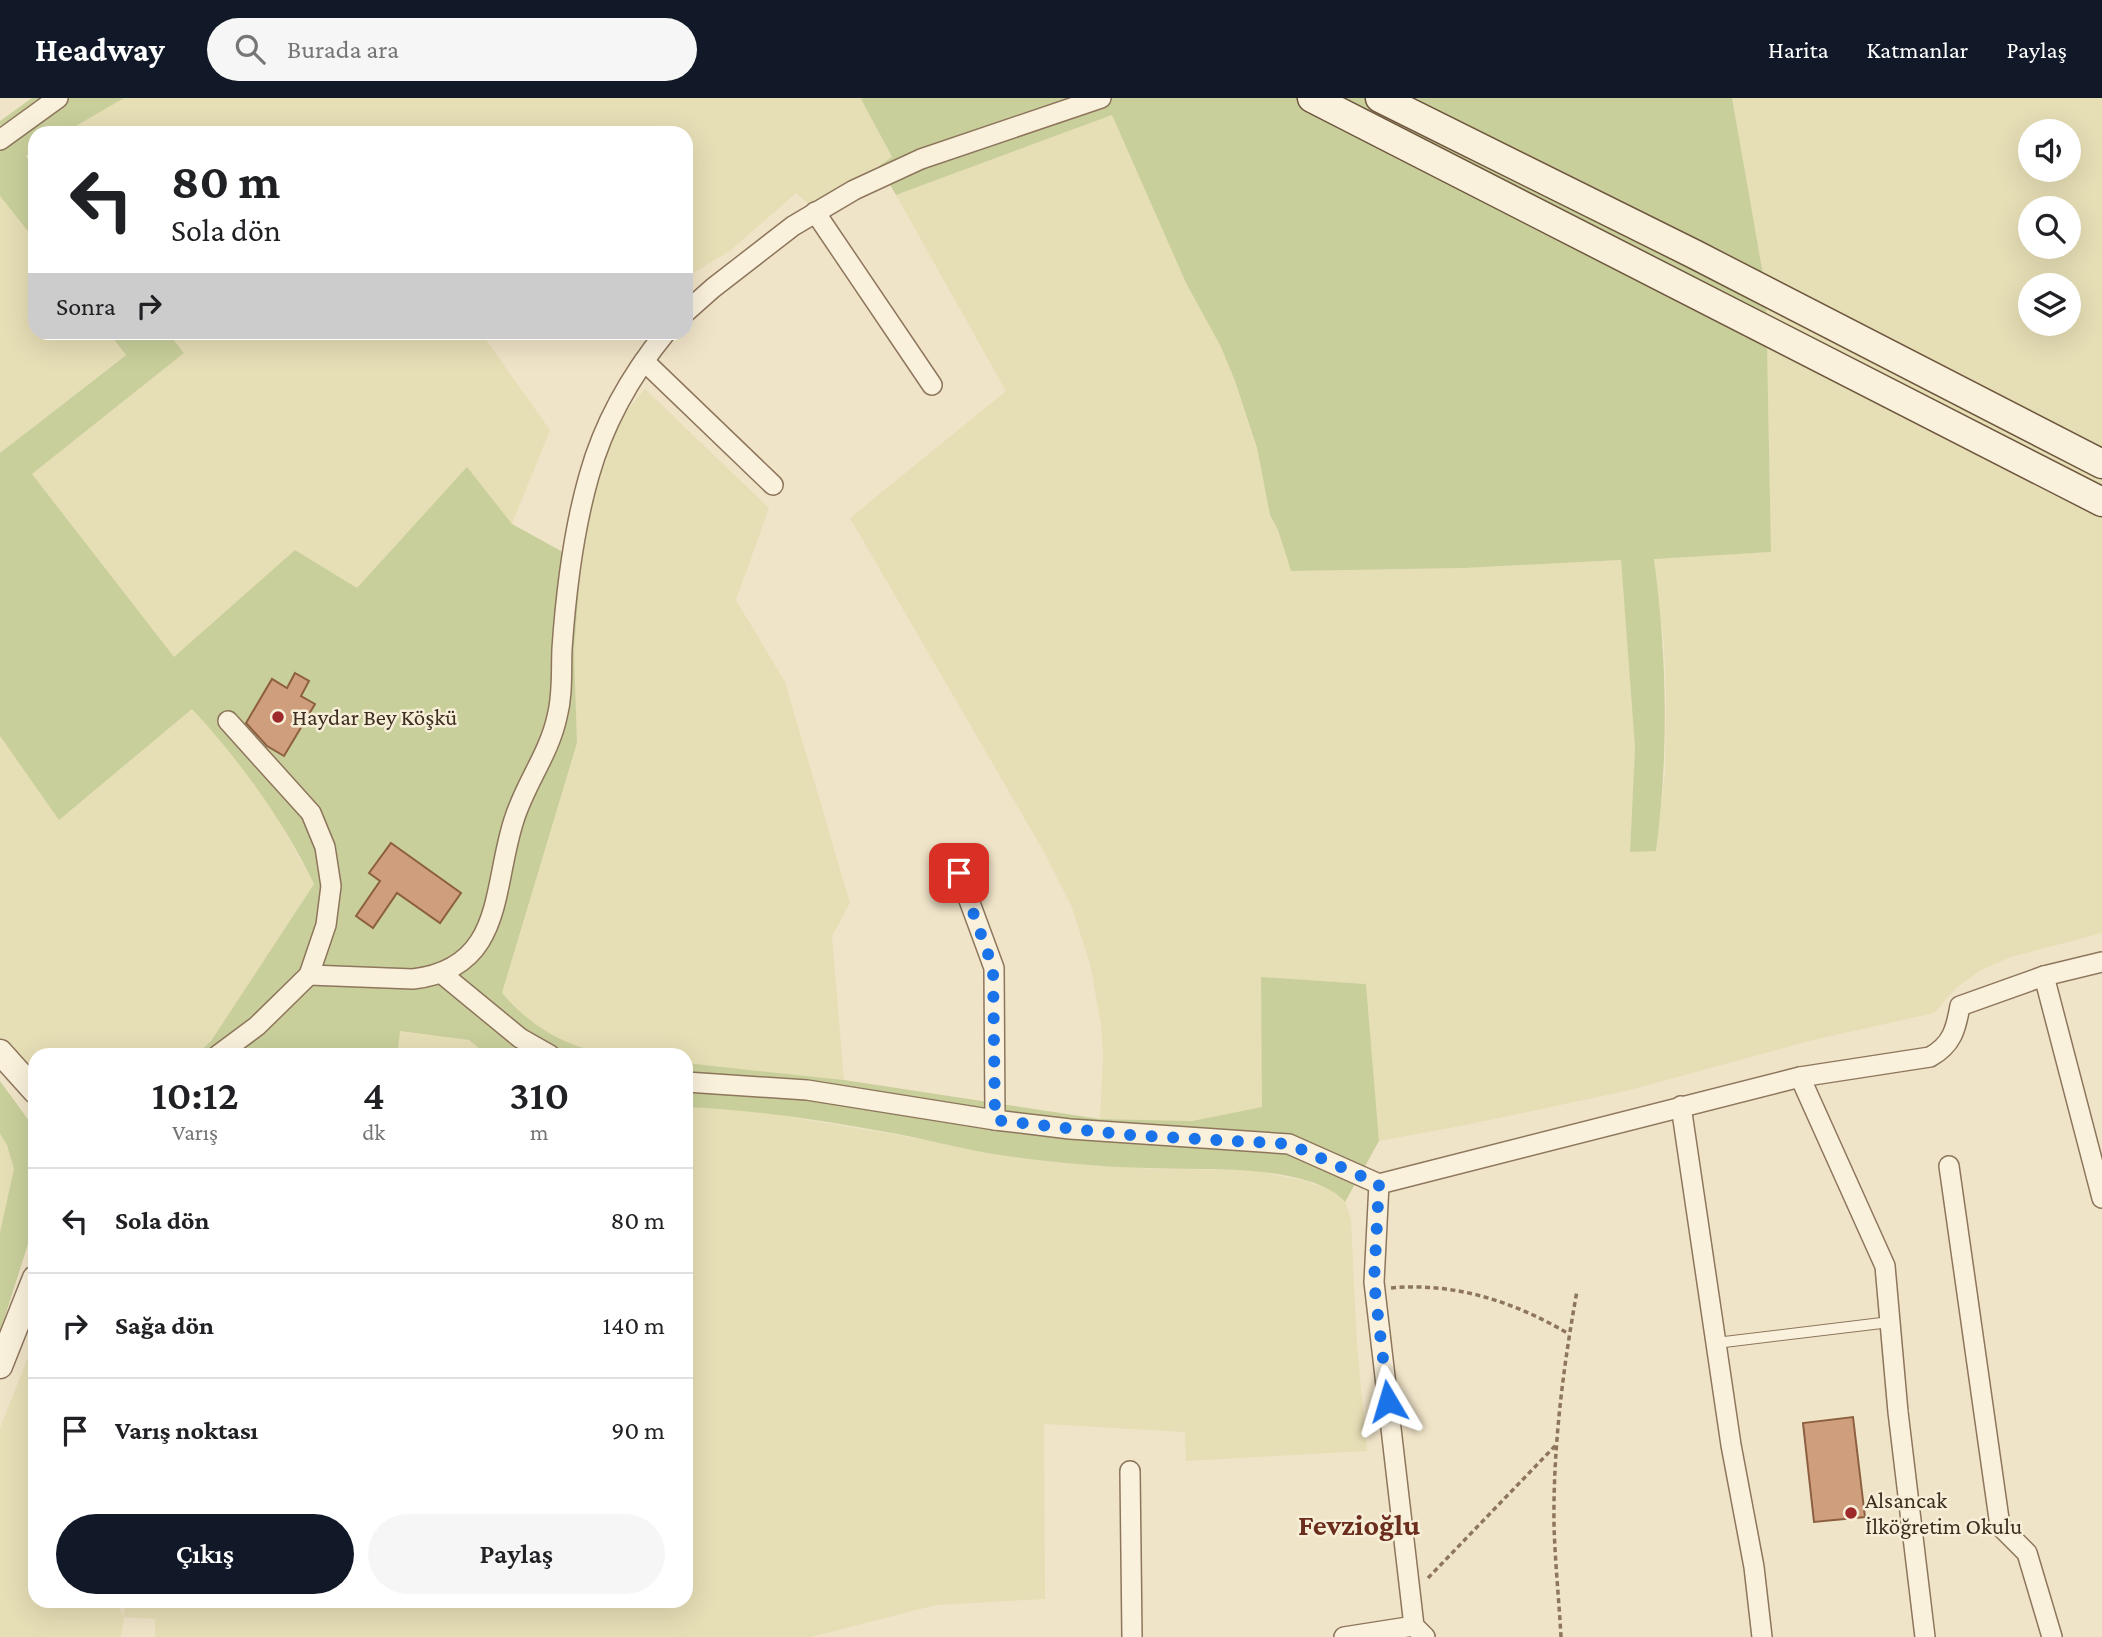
<!DOCTYPE html>
<html lang="tr">
<meta charset="utf-8">
<style>
body{margin:0;font-family:"Crimson Pro",serif;background:#f6f6f6;color:#202124;height:100vh;display:flex;flex-direction:column;font-size:26px;white-space:nowrap}
*{box-sizing:border-box;margin:0}
p{font-size:23px;color:#757577}
.icon{flex:none;width:38px;height:38px;fill:none;stroke:currentColor;stroke-width:2;stroke-linecap:round;stroke-linejoin:round}
.map{position:relative;flex:1;overflow:hidden}
.side{position:absolute;left:28px;top:950px;width:665px;height:560px;display:flex;flex-direction:column;background:#fff;border-radius:21px;box-shadow:0 7px 28px #0002}
.side>*{flex:none}
.top-card{position:absolute;left:28px;top:28px;width:665px;height:214px;border-radius:21px;box-shadow:0 7px 28px #0002;background:#fff;color:#202124;overflow:hidden}
.fabs{position:absolute;left:2018px;top:21px;display:grid;gap:14px}
.fabs a{display:grid;place-items:center;width:63px;height:63px;border-radius:50%;background:#fff;box-shadow:0 7px 28px #0002;font-size:35px}
.pin{position:absolute;display:grid;place-items:center;width:60px;height:60px;color:#fff;margin:-30px;border-radius:14px;box-shadow:0 4px 10px #0006}
.me{position:absolute;width:77px;margin:-38px;rotate:353deg;stroke-linejoin:round;filter:drop-shadow(0 0 5px #0008)}
.turn{display:flex;align-items:center;gap:24px;height:147px;padding:0 28px;font-size:32px}
.turn .icon{width:91px;height:91px;stroke-width:2.5}
.turn b{display:block;font-size:49px;line-height:60px}
.then{display:flex;align-items:center;height:66px;padding:0 28px;background:#0003;gap:14px;font-size:26px}
.eta{display:flex;justify-content:space-evenly;align-items:center;height:119px;text-align:center}
.eta b{font-size:42px;font-weight:600;line-height:49px}
.cta{display:flex;gap:14px;margin-top:auto;padding:14px 28px}
.cta a{flex:1;height:80px;border-radius:42px;background:#111827;color:#fff;font-size:28px;font-weight:600;line-height:80px;text-align:center}
.cta a+a{background:#f6f6f6;color:#202124}
ul{padding:0;list-style:none}
li{display:flex;align-items:center;gap:21px;height:105px;padding:0 28px;border-top:2px solid #e0e0e0}
li div{flex:1}
li b{display:block;font-size:26px}
li em{font-style:normal}
header{display:flex;align-items:center;gap:42px;box-sizing:border-box;height:98px;padding:0 35px;background:#111827;color:#fff}
header strong{font-size:33px}
nav{display:flex;gap:38px;margin-inline-start:auto;font-size:24px}
.search{width:490px;height:63px;background:#f6f6f6;display:flex;align-items:center;gap:18px;box-sizing:border-box;padding:0 24px;border-radius:38px;color:#757577;font-size:26px}
.map>svg:first-child{display:block}
.farmland{fill:#e6deb5;fill-rule:evenodd}
.green{fill:#c9cf9b}
.building{fill:#cf9f7d;stroke:#8d5f41;stroke-width:2}
.lines{fill:none;stroke-linecap:round;stroke-linejoin:round}
.service-casing{stroke:#8d765c;stroke-width:12}
.minor-casing{stroke:#8d765c;stroke-width:22}
.tertiary-casing{stroke:#8d765c;stroke-width:27}
.secondary-casing{stroke:#6f573f;stroke-width:31}
.path{stroke:#8d765c;stroke-width:3.5;stroke-dasharray:5 3.5;stroke-linecap:butt}
.service{stroke:#faf1dc;stroke-width:10}
.minor{stroke:#faf1dc;stroke-width:19}
.tertiary{stroke:#faf1dc;stroke-width:24}
.secondary{stroke:#faf1dc;stroke-width:28}
.route{stroke:#1a73e8;stroke-width:12;stroke-dasharray:0 21.6}
.poi-dot{fill:#9e2a2b;stroke:#f7eed8;stroke-width:2.5}
.labels{text-anchor:middle;stroke-width:5;stroke-linejoin:round;paint-order:stroke}
.poi-label{font-size:23px;fill:#3d2e20;stroke:#f7eed8;text-anchor:start}
.district-label{font-size:30px;font-weight:bold;fill:#6b2e1e;stroke:#f7eed8}
</style>
<header>
<strong>Headway</strong>
<div class="search"><svg class="icon" aria-label="search" viewBox="0 0 24 24"><circle cx="10" cy="10" r="6"/><path d="M15 15l6 6"/></svg>Burada ara</div>
<nav><a>Harita</a><a>Katmanlar</a><a>Paylaş</a></nav>
</header>
<div class="map">
<svg width="2102" height="1539" viewBox="0 0 2102 1539">
<rect width="100%" height="100%" fill="#f0e4c8"/>
<!-- farmland -->
<g class="farmland">
<polygon points="124,0 864,0 862,2 892,60 811,108 796,95 730,153 686,179 686,35 64,35"/>
<path d="M1732 0H2102V835L2011 859 1981 872 1955 891 1934 915 1809 943 1626 993 1461 1028 1379 1043 1366 886 1261 879 1263 1009 1192 1023 1100 1021 1103 958 1101 926 1090 866 1071 807 1044 754 850 420 1006 293 896 97 1112 17 1186 185 1221 249 1235 283 1257 350 1270 417 1278 432 1291 473 1465 470 1621 462 1635 650 1630 753H1656L1665 674 1666 594 1664 549 1654 460 1771 454 1766 193ZM2030 33H2068V72H2030ZM2030 110H2068V149H2030ZM2030 187H2068V226H2030Z"/>
<polygon points="0,98 35,142 35,234 109,235 126,256 0,355"/>
<polygon points="168,235 481,235 550,332 512,426 467,370 357,491 295,452 174,560 32,376 184,255"/>
<polygon points="645,291 769,410 736,502 785,584 850,805 832,838 844,982 686,965 686,957 619,957 585,951 554,939 539,930 525,920 502,896 577,645 574,552 577,505 587,422 600,364 623,317"/>
<polygon points="192,611 244,670 267,702 314,786 211,943 196,957 35,957 35,976 0,946 0,638 59,721"/>
<polygon points="399,933 469,942 487,957 397,957"/>
<polygon points="686,1009 742,1011 898,1037 1007,1058 1062,1065 1154,1071 1251,1072 1305,1083 1332,1092 1345,1104 1351,1121 1357,1247 1367,1353 1186,1363 1185,1334 1044,1326 1045,1501 936,1507 811,1539 155,1539 155,1521 124,1519 121,1539 0,1539 0,1330 35,1242 35,1503 116,1503 123,1518 127,1503 686,1503"/>
<polygon points="0,1036 7,1047 14,1071 0,1134"/>
</g>
<!-- green -->
<g class="green">
<polygon points="32,0 124,0 64,35 35,35 35,52 26,58 35,70 35,142 0,98 0,53 13,43 0,27 0,23"/>
<path d="M864 0H1732L1766 193 1771 454 1654 461C1667 559 1669 654 1656 753L1630 754 1635 650 1621 462 1465 470 1291 473 1278 432 1270 417 1257 350 1235 283 1221 249 1186 185 1112 17 896 97 879 68 892 59 861 1Z"/>
<path d="M109 235H168L184 255 32 376 174 559 295 452 357 490 467 369 512 426 581 464 574 552 577 645 502 895C534 932 571 952 619 957H487L469 942 400 933 397 957H196L211 943 314 786C282 721 242 665 192 611L59 722 0 638V355L126 257Z"/>
<path d="M1261 879 1366 886 1379 1043 1345 1104C1320 1074 1240 1071 1203 1071 1137 1071 1072 1068 1007 1058 970 1053 934 1043 897 1036 827 1023 757 1012 686 1009V965L844 982 1100 1021 1192 1023 1262 1009Z"/>
<polygon points="0,983 35,1031 35,1124 0,1234 0,1134 14,1071 7,1047 0,1036"/>
</g>
<!-- building -->
<g class="building">
<polygon points="295,575 309,583 301,598 315,606 284,658 267,648 246,625 272,581 287,590"/>
<polygon points="391,745 461,795 440,825 397,795 373,830 356,818 380,783 369,775"/>
<polygon points="1853,1319 1865,1419 1814,1424 1803,1325"/>
</g>
<g class="lines">
<defs>
<polyline id="service" points="1716,1245 1890,1224"/>
<g id="minor">
<polyline points="0,42 58,0"/>
<polyline points="815,114 932,287"/>
<polyline points="686,214 713,190 793,128 854,92 921,61 1101,0"/>
<polyline points="644,263 773,387"/>
<polyline points="959,775 994,870 995,1022"/>
<polyline points="441,875 520,940 550,957"/>
<path d="M309 877 413 881C505 870 492 789 514 722 525 686 549 656 557 619 563 596 561 574 562 551 566 493 573 434 589 378 604 324 631 277 666 234"/>
<polyline points="2044,878 2102,1100"/>
<polyline points="218,957 257,928 309,877 326,827 331,788 325,749 311,715 228,623"/>
<polyline points="1800,979 1885,1168 1898,1314 1925,1539"/>
<path d="M686 984 807 992 995 1022 1070 1031 1289 1046 1379 1086 1800 979 1930 959C1952 947 1956 931 1960 908L2044 878 2102 864"/>
<polyline points="1681,1008 1731,1347 1754,1469 1762,1539"/>
<polyline points="1949,1068 2000,1428 2027,1455 2052,1539"/>
<polyline points="1379,1086 1374,1184 1414,1528 1425,1539"/>
<polyline points="1130,1373 1132,1539"/>
<polyline points="1344,1539 1414,1528"/>
</g>
<g id="tertiary">
<polyline points="0,954 35,993"/>
<polyline points="0,1268 35,1180"/>
</g>
<g id="secondary">
<polyline points="1312,0 2102,404"/>
<polyline points="1380,0 1694,156 2102,366"/>
</g>
</defs>
<!-- service casing -->
<use href="#service" class="service-casing"/>
<!-- minor casing -->
<use href="#minor" class="minor-casing"/>
<!-- tertiary casing -->
<use href="#tertiary" class="tertiary-casing"/>
<!-- secondary casing -->
<use href="#secondary" class="secondary-casing"/>
<!-- path -->
<g class="path">
<path d="M1391 1190C1455 1184 1515 1204 1569 1236"/>
<polyline points="1428,1480 1556,1347"/>
<path d="M1561 1539C1559 1502 1555 1464 1554 1427 1553 1349 1563 1270 1577 1193"/>
</g>
<!-- service -->
<use href="#service" class="service"/>
<!-- minor -->
<use href="#minor" class="minor"/>
<!-- tertiary -->
<use href="#tertiary" class="tertiary"/>
<!-- secondary -->
<use href="#secondary" class="secondary"/>
</g>
<g class="lines">
<!-- route -->
<polyline class="route" points="959,775 993,870 995,1022 1128,1037 1289,1046 1379,1086 1374,1184 1388,1303"/>
</g>
<!-- markers -->
<g class="poi-dot">
<circle cx="278" cy="619" r="7"/>
<circle cx="1851" cy="1415" r="7"/>
</g>
<g class="labels">
<!-- poi labels -->
<g class="poi-label">
<text x="292" y="627">Haydar Bey Köşkü</text>
<text x="1865" y="1410">Alsancak<tspan x="1865" dy="26">İlköğretim Okulu</tspan></text>
</g>
<!-- district labels -->
<g class="district-label">
<text x="1359" y="1437">Fevzioğlu</text>
</g>
</g>
</svg>
<div class="fabs">
<a><svg class="icon" aria-label="sound" viewBox="0 0 24 24"><path d="M4 9h4l5-4v14l-5-4H4zM17 9q2 3 0 6"/></svg></a>
<a><svg class="icon" aria-label="search" viewBox="0 0 24 24"><circle cx="10" cy="10" r="6"/><path d="M15 15l6 6"/></svg></a>
<a><svg class="icon" aria-label="layers" viewBox="0 0 24 24"><path d="M12 4l9 5-9 5-9-5zM3 14l9 5 9-5"/></svg></a>
</div>
<div class="pin" style="left:959px;top:775px;background:#d93025"><svg class="icon" aria-label="arrive" viewBox="0 0 24 24"><path d="M6 21V4h12l-3 4 3 4H6"/></svg></div>
<svg class="me" style="left:1388px;top:1303px" viewBox="-20 -20 40 40"><path d="M0-17L14 15 0 8-14 15z" fill="#1a73e8" stroke="#fff" stroke-width="4"/></svg>
<div class="top-card">
<div class="turn"><svg class="icon" aria-label="left" viewBox="0 0 24 24"><path d="M17 20v-9H6M10 6l-5 5 5 5"/></svg><div><b>80 m</b>Sola dön</div></div>
<div class="then">Sonra<svg class="icon" aria-label="right" viewBox="0 0 24 24"><path d="M7 20v-9h11M14 6l5 5-5 5"/></svg></div>
</div>
<section class="side">
<div class="eta">
<div><b>10:12</b><p>Varış</p></div>
<div><b>4</b><p>dk</p></div>
<div><b>310</b><p>m</p></div>
</div>
<ul>
<li><svg class="icon" aria-label="left" viewBox="0 0 24 24"><path d="M17 20v-9H6M10 6l-5 5 5 5"/></svg><div><b>Sola dön</b></div><em>80 m</em></li>
<li><svg class="icon" aria-label="right" viewBox="0 0 24 24"><path d="M7 20v-9h11M14 6l5 5-5 5"/></svg><div><b>Sağa dön</b></div><em>140 m</em></li>
<li><svg class="icon" aria-label="arrive" viewBox="0 0 24 24"><path d="M6 21V4h12l-3 4 3 4H6"/></svg><div><b>Varış noktası</b></div><em>90 m</em></li>
</ul>
<div class="cta"><a>Çıkış</a><a>Paylaş</a></div>
</section>
</div>
